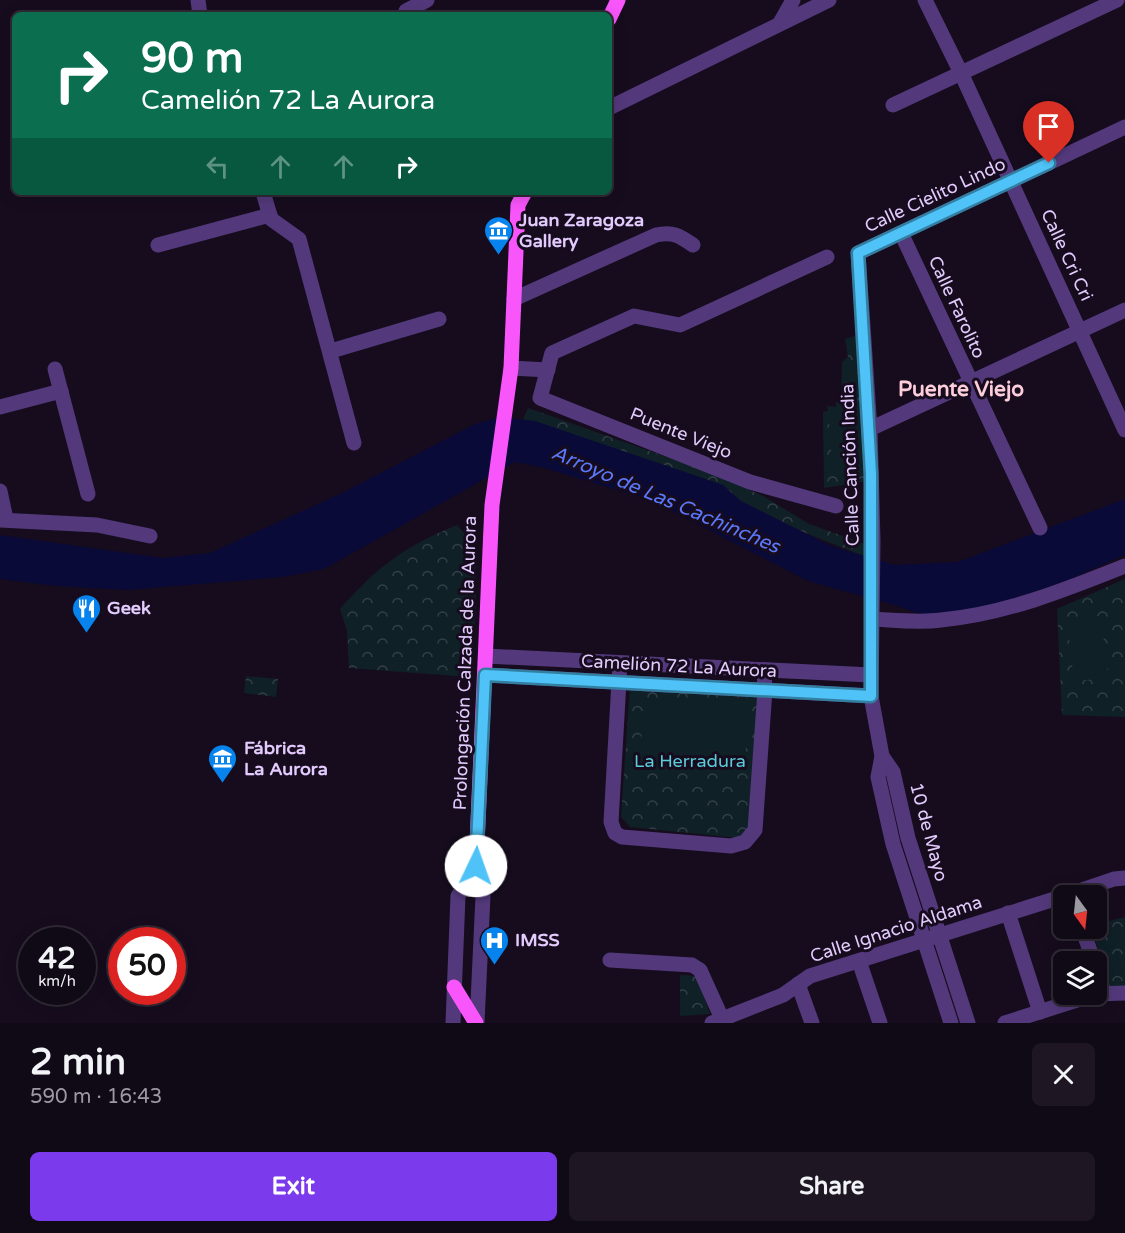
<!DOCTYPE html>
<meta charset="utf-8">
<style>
body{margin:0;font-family:"Varela Round",sans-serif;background:#1e1723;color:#f1f3f6;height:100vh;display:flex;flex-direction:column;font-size:22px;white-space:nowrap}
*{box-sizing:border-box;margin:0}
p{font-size:20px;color:#9c9aa1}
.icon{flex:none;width:33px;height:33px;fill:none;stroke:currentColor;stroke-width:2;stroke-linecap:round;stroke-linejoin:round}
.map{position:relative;height:1023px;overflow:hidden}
.details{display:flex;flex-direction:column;background:#100916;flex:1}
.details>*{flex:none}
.top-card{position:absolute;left:12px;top:12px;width:600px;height:183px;border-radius:9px;box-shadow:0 3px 15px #0003,0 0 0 2px #302a35;background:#0b6e4f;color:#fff;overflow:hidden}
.needle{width:39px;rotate:165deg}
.buttons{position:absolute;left:1053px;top:885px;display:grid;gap:12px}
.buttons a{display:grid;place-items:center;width:54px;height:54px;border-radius:9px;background:#100916;box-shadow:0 3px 15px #0003,0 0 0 2px #302a35;font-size:30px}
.speed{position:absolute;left:18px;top:927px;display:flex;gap:12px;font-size:30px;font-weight:700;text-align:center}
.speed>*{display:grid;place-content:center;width:78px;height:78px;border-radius:50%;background:#100916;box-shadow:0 3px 15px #0003,0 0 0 2px #302a35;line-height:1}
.speed small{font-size:15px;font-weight:400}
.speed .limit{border:9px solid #d22;background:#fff;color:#111}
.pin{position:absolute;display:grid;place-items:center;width:51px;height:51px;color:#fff;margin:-62px -26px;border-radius:50% 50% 50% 0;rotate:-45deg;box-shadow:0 0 6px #0007}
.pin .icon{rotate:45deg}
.me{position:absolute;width:66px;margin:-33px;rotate:3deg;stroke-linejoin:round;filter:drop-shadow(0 0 4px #0008)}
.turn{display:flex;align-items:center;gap:21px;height:126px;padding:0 30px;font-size:27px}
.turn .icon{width:78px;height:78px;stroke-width:2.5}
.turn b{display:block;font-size:42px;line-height:51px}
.lanes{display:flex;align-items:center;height:57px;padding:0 30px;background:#0003;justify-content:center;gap:30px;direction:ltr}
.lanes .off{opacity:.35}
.round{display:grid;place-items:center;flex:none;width:63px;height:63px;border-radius:9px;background:#1e1723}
.overview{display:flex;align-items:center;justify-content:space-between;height:102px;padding:0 30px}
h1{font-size:36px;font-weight:700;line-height:45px}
.button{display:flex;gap:12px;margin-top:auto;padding:12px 30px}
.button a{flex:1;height:69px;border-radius:9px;background:#7c3aed;color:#fff;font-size:24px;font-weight:700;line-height:69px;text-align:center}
.button a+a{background:#1e1723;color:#f1f3f6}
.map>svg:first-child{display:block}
.park{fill:url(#park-crowns)}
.pitch{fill:#102027}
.water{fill:#0a0a39}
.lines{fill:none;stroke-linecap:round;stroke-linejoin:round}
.minor{stroke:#53397b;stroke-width:15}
.major{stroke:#f855fa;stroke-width:15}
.route-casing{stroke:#337fa1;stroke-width:15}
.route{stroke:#4fc3f7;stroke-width:10}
.labels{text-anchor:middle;stroke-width:6;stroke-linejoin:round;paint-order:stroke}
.street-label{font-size:18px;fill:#e3cbfd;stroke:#160c1e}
.poi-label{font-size:18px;font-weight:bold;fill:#e3cbfd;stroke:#160c1e;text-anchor:start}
.park-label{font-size:18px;fill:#5accda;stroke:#160c1e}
.water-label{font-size:20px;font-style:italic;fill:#5c78fa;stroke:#160c1e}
.quarter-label{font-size:21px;font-weight:bold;fill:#fdcdda;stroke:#160c1e}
</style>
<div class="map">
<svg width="1125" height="1023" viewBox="0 0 1125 1023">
<defs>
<pattern id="park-crowns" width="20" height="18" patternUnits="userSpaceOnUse" patternTransform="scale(1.5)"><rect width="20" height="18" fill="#102027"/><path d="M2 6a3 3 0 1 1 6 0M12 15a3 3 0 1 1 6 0" fill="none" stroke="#333f47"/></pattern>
</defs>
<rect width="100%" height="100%" fill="#160c1e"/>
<!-- park -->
<g class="park">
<polygon points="855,336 861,339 868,481 824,488 823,412 828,411 827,406 836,407 836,402 841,401 842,362 848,357 845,339"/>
<polygon points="528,408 712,473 763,496 809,524 868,545 866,557 523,420"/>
<path d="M457 525 475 546 476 608 470 677 349 668 347 631 340 609C377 567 405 546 457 525Z"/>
<polygon points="1125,579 1125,717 1062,715 1057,609"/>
<polygon points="246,676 278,679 276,697 244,693"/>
<polygon points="630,686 760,696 748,829 738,838 630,827 621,817"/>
<polygon points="1125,917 1125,991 1109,988 1092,929 1096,928 1097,924"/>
<polygon points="680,975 697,976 710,1014 680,1016"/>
</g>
<!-- pitch -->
<g class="pitch">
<polygon points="860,417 864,474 833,476 829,419"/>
<polygon points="1101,616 1108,678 1074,681 1067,619"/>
<polygon points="644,699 749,707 744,769 640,762"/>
</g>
<!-- water -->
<polygon class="water" points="501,417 535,421 723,485 741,501 831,546 895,565 958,562 1125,499 1125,555 1068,580 990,608 923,615 891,604 808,581 653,501 545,468 515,462 324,569 282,577 127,590 56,586 0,579 0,535 162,558 210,553 342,493 475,424"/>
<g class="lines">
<!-- minor -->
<g class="minor">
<polyline points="198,0 200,15"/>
<polyline points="925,0 961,73 1125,430"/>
<polyline points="406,11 427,0"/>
<polyline points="780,23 793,0"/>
<polyline points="893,105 1117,0"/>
<polyline points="609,108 829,0"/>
<polyline points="263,192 271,219 299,239 354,443"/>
<polyline points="901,233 1040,528"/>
<polyline points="158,245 270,215"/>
<polyline points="827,257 680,325 634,316 552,353 540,398 750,482 836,506"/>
<path d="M514 299 656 235C673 231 680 236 693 245"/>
<polyline points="331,351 439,319"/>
<polyline points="511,368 548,370"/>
<polyline points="55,369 88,494"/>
<polyline points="0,407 61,391"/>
<polyline points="870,429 1125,310"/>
<polyline points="0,491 6,519"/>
<polyline points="0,520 97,525 150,536"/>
<path d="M872 619C894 620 918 623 941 620 1005 614 1065 590 1125 566"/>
<polyline points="486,656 871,675"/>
<polyline points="620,663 611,822 615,833 622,837 731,846 745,842 755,830 765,690 764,670"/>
<polyline points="485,675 871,696"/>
<polyline points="882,756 893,772 908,838 968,1023"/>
<polyline points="476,866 483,896 477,1023"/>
<polyline points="1064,896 1114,879 1125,878"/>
<polyline points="1008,913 1040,1012"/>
<polyline points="1082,928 1094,962"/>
<polyline points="610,960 692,965 700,970 724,1023"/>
<polyline points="859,961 880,1023"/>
<polyline points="1096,970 1104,992"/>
<polyline points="798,984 812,1023"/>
<polyline points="1096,994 1125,993"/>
<polyline points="453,1023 458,896 476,866"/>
<polyline points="712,1023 783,995 810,976 1064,896"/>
<polyline points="951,1023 893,844 878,777 882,756 871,696 873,541 870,429 858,253 1125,127"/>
<polyline points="1005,1023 1096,994"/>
</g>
<!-- major -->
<g class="major">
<polyline points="609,19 618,0"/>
<polyline points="476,866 492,505 511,368 518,205 525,192"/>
<polyline points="454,987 476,1023"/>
</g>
</g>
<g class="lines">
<defs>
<polyline id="route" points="476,866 485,675 871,696 871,474 858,253 1049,163"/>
</defs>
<!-- route casing -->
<use href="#route" class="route-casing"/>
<!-- route -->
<use href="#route" class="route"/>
</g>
<!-- icons -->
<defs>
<symbol id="museum-pin" viewBox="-11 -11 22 30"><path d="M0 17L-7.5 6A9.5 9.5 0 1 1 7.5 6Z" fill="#0783ed" stroke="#160c1e"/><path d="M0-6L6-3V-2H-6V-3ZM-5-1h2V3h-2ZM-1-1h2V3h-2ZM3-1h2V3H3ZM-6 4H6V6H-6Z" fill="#fff"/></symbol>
<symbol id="restaurant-pin" viewBox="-11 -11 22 30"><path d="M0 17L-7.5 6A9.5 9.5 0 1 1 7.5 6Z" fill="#0783ed" stroke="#160c1e"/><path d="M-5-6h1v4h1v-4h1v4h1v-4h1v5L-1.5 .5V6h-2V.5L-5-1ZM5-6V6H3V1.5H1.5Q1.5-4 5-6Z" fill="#fff"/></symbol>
<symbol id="hospital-pin" viewBox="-11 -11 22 30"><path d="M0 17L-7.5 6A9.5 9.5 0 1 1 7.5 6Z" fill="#0783ed" stroke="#160c1e"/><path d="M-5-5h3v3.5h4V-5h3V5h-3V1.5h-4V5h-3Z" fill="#fff"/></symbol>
</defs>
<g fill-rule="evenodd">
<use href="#museum-pin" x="482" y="214" width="33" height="45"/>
<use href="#restaurant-pin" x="70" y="592" width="33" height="45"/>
<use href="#museum-pin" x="206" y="742" width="33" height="45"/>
<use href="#hospital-pin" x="478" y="924" width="33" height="45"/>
</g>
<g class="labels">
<!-- street labels -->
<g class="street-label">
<text transform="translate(935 195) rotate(-25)" y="6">Calle Cielito Lindo</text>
<text transform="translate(1067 255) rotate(65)" y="6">Calle Cri Cri</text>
<text transform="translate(957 307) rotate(65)" y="6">Calle Farolito</text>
<text transform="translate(681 433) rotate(22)" y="6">Puente Viejo</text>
<text transform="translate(850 465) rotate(-92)" y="6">Calle Canción India</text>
<text transform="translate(465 663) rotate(-88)" y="6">Prolongación Calzada de la Aurora</text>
<text transform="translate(679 666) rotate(3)" y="6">Camelión 72 La Aurora</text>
<text transform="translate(929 832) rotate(75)" y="6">10 de Mayo</text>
<text transform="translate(896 929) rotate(-18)" y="6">Calle Ignacio Aldama</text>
</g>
<!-- poi labels -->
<g class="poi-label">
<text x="519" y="226">Juan Zaragoza<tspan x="519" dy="21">Gallery</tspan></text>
<text x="107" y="614">Geek</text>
<text x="244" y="754">Fábrica<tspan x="244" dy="21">La Aurora</tspan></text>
<text x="515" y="946">IMSS</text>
</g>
<!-- park labels -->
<g class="park-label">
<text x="690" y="767">La Herradura</text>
</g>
<!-- water labels -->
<g class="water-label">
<text transform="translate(666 499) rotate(23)" y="7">Arroyo de Las Cachinches</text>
</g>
<!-- quarter labels -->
<g class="quarter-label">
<text x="961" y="396">Puente Viejo</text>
</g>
</g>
</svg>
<div class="buttons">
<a><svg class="needle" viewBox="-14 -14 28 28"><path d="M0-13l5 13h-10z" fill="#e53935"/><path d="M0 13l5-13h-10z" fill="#9c9aa1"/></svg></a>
<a><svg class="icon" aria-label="layers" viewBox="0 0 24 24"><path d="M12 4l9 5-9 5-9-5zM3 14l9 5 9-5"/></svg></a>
</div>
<div class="speed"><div>42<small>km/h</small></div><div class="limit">50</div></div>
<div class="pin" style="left:1049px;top:163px;background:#d93025"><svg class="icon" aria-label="arrive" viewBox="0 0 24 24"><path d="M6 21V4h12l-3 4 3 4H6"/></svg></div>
<svg class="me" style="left:476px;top:866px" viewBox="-20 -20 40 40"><circle r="19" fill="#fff"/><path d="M0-13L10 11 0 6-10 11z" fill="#4fc3f7"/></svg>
<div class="top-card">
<div class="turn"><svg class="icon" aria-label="right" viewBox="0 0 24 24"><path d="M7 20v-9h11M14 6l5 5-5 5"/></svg><div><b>90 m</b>Camelión 72 La Aurora</div></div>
<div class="lanes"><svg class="icon off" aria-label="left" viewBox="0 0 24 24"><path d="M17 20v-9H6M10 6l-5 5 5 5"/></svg><svg class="icon off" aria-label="ahead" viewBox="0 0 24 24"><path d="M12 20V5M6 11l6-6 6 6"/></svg><svg class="icon off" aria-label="ahead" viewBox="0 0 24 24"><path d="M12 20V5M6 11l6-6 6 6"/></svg><svg class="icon" aria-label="right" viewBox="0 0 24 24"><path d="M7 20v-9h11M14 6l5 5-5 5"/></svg></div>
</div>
</div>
<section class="details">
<div class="overview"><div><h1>2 min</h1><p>590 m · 16:43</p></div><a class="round"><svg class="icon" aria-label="close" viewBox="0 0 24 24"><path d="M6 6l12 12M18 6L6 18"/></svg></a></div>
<div class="button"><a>Exit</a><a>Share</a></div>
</section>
